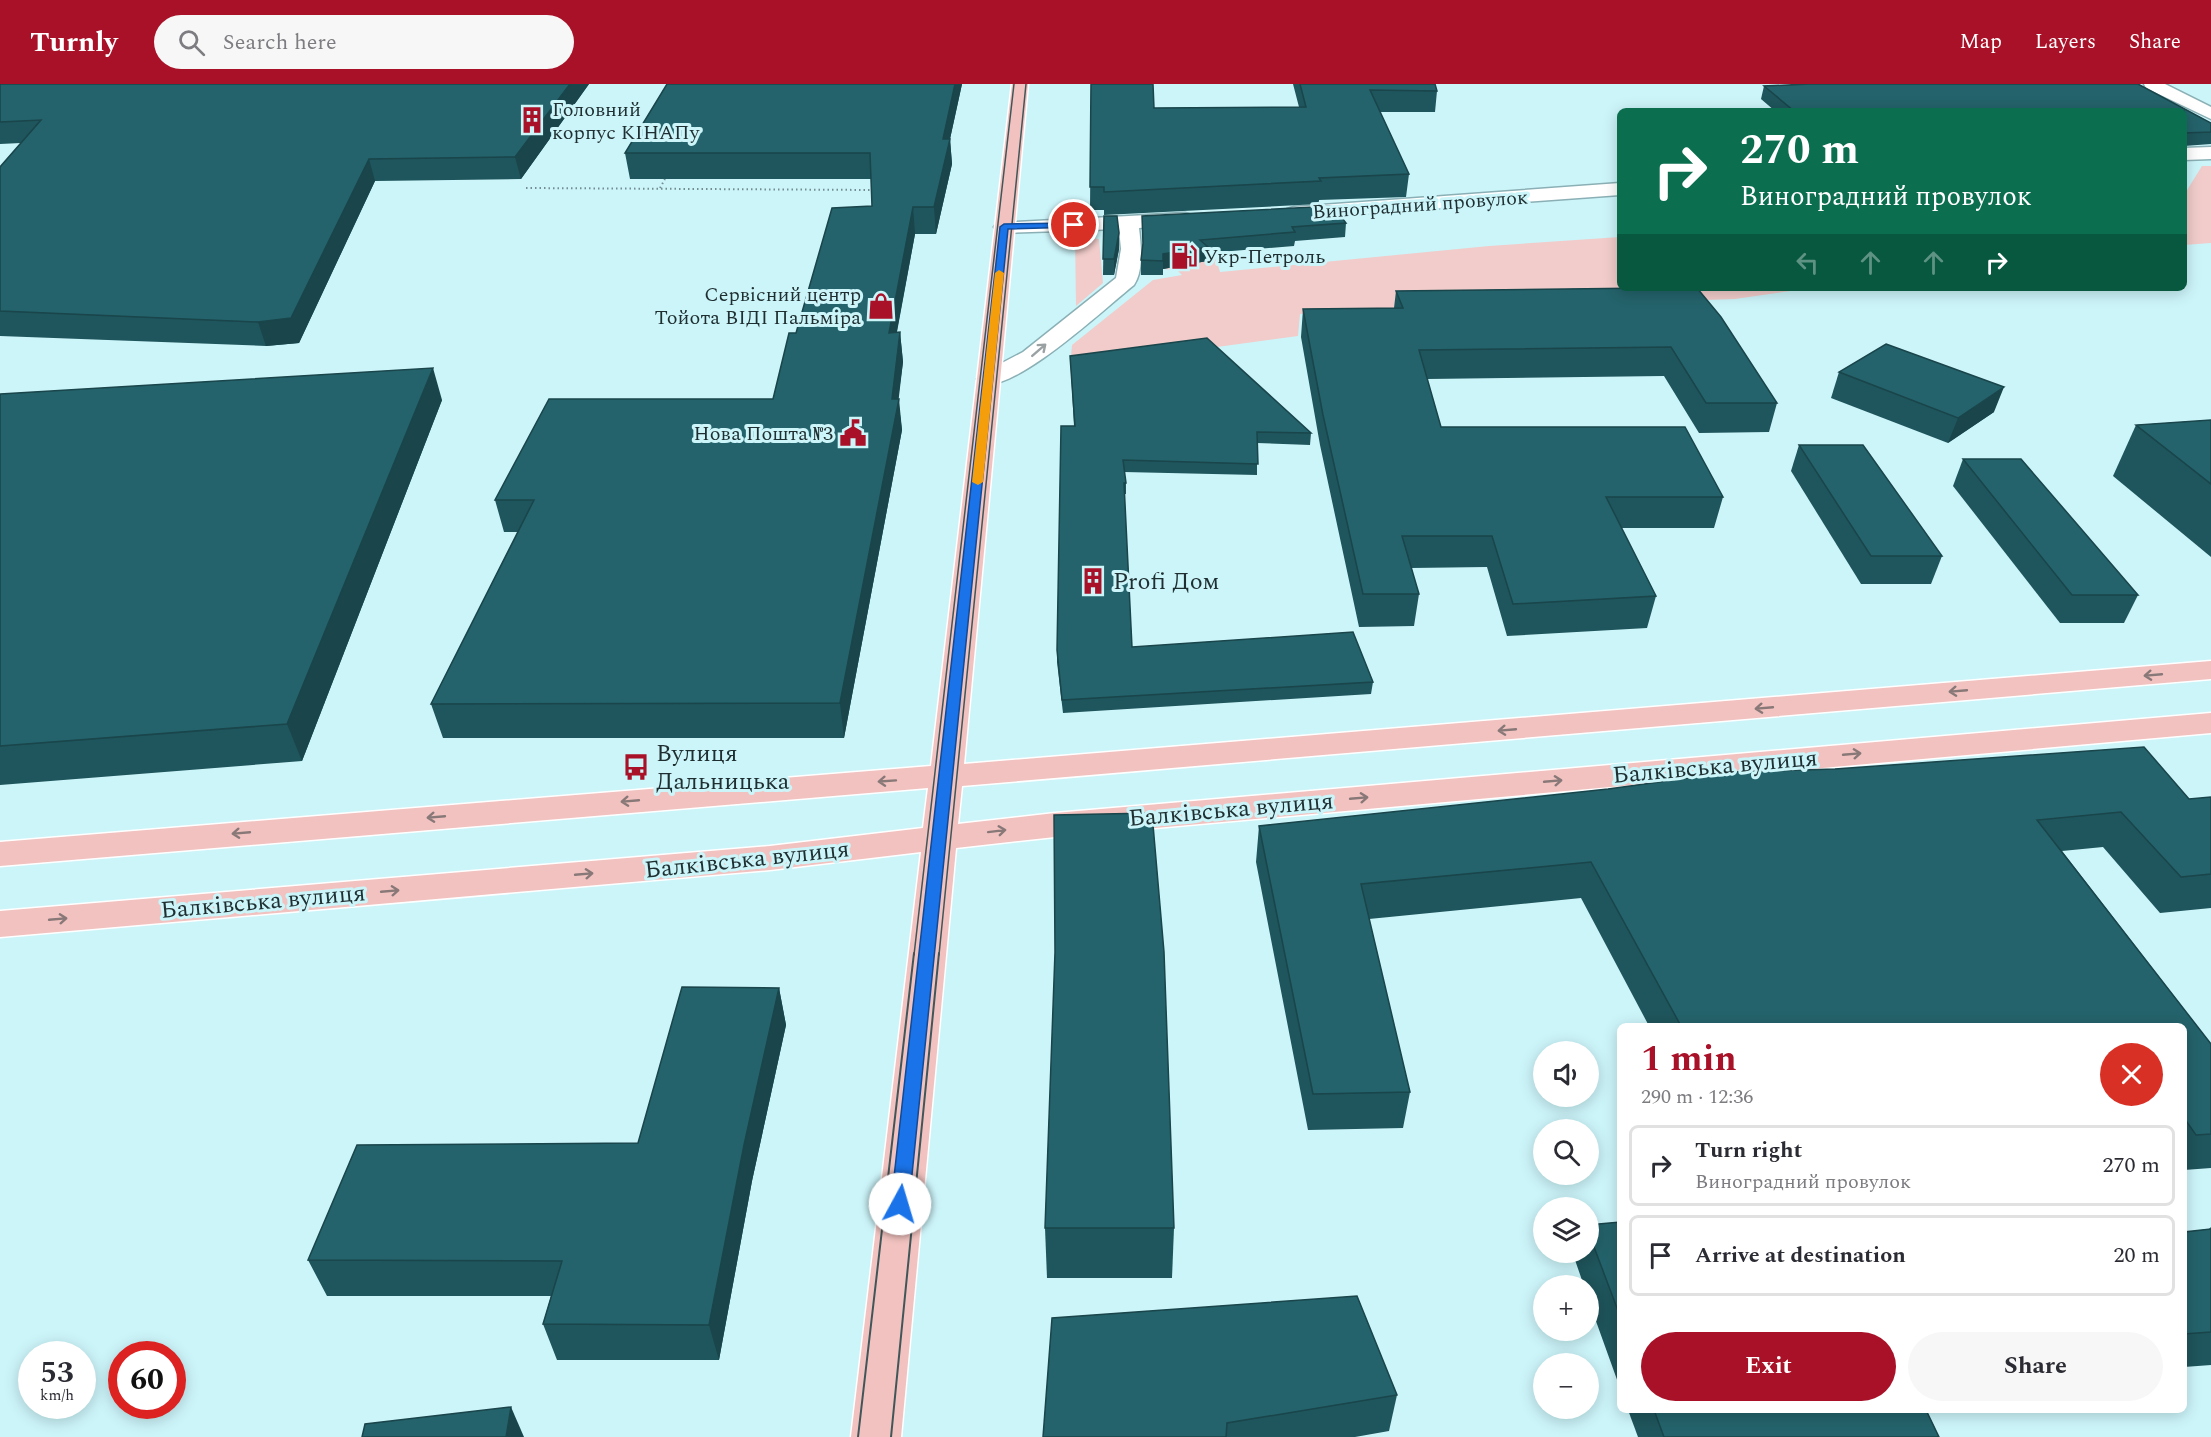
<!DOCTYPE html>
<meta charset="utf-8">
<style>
body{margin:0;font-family:Spectral,serif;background:#f7f7f7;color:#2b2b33;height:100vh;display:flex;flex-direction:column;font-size:22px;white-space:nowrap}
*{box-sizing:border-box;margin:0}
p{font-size:20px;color:#7c7c81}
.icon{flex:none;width:33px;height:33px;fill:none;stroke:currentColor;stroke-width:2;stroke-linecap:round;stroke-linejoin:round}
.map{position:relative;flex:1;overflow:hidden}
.sheet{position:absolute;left:1617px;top:939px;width:570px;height:390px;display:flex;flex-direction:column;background:#fff;border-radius:9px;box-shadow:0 3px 15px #0003}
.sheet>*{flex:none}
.guide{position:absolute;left:1617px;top:24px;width:570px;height:183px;border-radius:9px;box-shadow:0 3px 15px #0003;background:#0b6e4f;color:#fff;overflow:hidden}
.fabs{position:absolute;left:1533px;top:957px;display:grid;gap:12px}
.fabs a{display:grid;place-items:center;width:66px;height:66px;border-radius:50%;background:#fff;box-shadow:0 3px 15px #0003;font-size:30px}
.speed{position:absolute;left:18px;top:1257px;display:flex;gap:12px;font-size:30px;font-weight:700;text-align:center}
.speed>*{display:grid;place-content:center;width:78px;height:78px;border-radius:50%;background:#fff;box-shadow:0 3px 15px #0003;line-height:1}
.speed small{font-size:15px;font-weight:400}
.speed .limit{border:9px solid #d22;background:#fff;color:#111}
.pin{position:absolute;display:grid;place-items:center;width:51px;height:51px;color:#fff;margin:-26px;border:3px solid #fff;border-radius:50%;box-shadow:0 2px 6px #0007}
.me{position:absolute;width:66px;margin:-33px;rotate:6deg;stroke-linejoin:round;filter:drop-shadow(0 0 4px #0008)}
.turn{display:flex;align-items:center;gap:21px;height:126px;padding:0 24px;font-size:27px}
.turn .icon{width:78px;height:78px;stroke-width:2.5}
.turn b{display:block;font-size:42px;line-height:51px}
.lanes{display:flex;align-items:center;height:57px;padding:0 24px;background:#0003;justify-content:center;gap:30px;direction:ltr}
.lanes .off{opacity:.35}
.round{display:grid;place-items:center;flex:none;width:63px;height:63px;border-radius:32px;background:#f7f7f7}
.head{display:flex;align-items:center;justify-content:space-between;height:102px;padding:0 24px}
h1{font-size:36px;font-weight:700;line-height:45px;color:#a81127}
.primary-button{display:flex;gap:12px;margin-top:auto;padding:12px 24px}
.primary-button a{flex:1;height:69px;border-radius:36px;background:#a81127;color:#fff;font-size:24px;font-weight:700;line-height:69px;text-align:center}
.primary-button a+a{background:#f7f7f7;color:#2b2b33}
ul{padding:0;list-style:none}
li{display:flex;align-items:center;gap:18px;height:81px;margin:0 12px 9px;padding:0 12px;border:3px solid #e1e1e2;border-radius:9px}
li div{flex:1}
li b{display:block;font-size:22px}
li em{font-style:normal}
header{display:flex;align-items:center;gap:36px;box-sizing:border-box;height:84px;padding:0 30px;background:#a81127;color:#fff}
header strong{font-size:28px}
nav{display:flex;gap:33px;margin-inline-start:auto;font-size:21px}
.search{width:420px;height:54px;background:#f7f7f7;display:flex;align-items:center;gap:15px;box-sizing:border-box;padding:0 21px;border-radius:33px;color:#7c7c81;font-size:22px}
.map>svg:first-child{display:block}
.green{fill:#f1ccca}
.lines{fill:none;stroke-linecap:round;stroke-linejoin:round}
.minor-casing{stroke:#8ab0b5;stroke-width:3}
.major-casing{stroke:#fff;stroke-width:3}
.path{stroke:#728e92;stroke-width:2;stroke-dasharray:1.5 3;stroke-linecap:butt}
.minor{fill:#fff;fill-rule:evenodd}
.major{fill:#f1c2bf;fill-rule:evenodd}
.tram-far1{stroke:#415659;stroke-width:1.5}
.tram{stroke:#415659;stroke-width:2}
.wall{fill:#1f555c}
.shaded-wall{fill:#19454b}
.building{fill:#24636b;stroke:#19454b;stroke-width:1.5}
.oneway{stroke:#9aa1a2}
.oneway2{stroke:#887878}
.route{fill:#1a73e8;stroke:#114b97;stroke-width:1.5}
.slow{fill:#f59e0b}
.labels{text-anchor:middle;stroke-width:6;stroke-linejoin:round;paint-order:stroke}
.far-poi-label{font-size:20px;fill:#1f2f31;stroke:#ccf5fa;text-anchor:start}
.far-street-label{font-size:20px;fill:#1f2f31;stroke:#ccf5fa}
.poi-label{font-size:24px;fill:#1f2f31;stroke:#ccf5fa;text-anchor:start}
.street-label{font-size:24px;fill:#1f2f31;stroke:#ccf5fa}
</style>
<header>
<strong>Turnly</strong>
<div class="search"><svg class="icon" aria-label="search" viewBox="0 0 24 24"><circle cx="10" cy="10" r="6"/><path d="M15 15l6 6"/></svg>Search here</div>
<nav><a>Map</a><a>Layers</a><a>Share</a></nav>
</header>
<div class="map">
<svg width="2211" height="1353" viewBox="0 0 2211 1353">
<rect width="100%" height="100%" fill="#ccf5fa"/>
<!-- green -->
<g class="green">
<polygon points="2202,82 2211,82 2211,159 2184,161 2184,111"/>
<polygon points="1207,143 1220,188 1489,162 1620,153 1620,204 1812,204 1735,215 1300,230 1298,252 1070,283 1072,261 1153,196 1182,191 1177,186 1150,184"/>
<polygon points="1075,152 1099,155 1103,199 1076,222"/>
</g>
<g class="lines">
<defs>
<g id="minor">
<polygon points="2144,0 2165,0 2211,23 2211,35 2146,4"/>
<polygon points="2211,63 2211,75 2184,76 2184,64"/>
<polygon points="1620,99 1620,111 1294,135 1287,133 1284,129 1287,125 1294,123"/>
<path d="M1185 129 1192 131 1195 135 1192 139 1139 144C1141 161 1144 186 1134 201 1105 224 1015 309 981 300L977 295 981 290 1023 268 1116 194 1121 165 1119 145 1004 149 997 147 994 143 997 139Z"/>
</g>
<polygon id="major" points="1012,0 1028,0 964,680 2211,577 2211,595 962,702 958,740 1055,729 2211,629 2211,649 1055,753 956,764 901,1353 851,1353 921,768 770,786 0,853 0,827 770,762 923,744 928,704 0,782 0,758 931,682"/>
</defs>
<!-- minor casing -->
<use href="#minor" class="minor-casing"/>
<!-- major casing -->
<use href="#major" class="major-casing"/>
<!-- path -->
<g class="path">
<polyline points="526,104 872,106 873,103"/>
<polyline points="660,104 665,95"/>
</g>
<!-- minor -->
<use href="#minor" class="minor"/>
<!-- major -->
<use href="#major" class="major"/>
<!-- tram-far1 -->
<g class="tram-far1">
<polyline points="914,871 1014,0"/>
<polyline points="939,871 1026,0"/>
</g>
<!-- tram -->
<g class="tram">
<polyline points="858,1353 914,869"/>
<polyline points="891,1353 939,869"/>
</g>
</g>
<!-- wall -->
<g class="wall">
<polygon points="0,0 589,0 521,95 375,97 299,259 266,262 0,252 0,83 21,59 0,60"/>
<polygon points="667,0 962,0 950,55 952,80 936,150 915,150 897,248 900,248 903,278 898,315 902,346 844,654 443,654 431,620 518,448 504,448 495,416 773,315 796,249 872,122 871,95 630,95 625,69"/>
<polygon points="1091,0 1154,24 1299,23 1293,0 1465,0 1435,0 1437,7 1435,28 1380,28 1409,90 1406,113 1319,116 1319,120 1104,131 1104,126 1090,126"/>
<polygon points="1809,0 2138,0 2211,39 2211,60 2184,62 2184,27 1775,27 1761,15 1764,2"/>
<polygon points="1104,132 1119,149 1119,165 1114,191 1103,191"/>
<polygon points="1142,132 1346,139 1345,153 1295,157 1294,162 1207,169 1207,177 1163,185 1163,191 1141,191 1141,176 1143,165"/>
<polygon points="1649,204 1777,319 1769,348 1699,349 1664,292 1427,295 1441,343 1723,413 1714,444 1621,444 1656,512 1647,544 1507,552 1487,483 1411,484 1419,510 1414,542 1359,543 1320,361 1301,253 1303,225 1394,224 1396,207"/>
<polygon points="1070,272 1311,349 1310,361 1257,359 1257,391 1124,388 1126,399 1126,410 1124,410 1132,563 1373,598 1371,610 1063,629 1057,578 1057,566 1074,342"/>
<polygon points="1839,288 1994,328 1948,359 1831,314"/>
<polygon points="0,310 442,316 302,677 0,701"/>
<polygon points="2211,336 2211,473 2113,392 2136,341"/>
<polygon points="1799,361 1942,472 1931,500 1861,500 1791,387"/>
<polygon points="1963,375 2138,511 2124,539 2060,539 1953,402"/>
<polygon points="2211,713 2211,824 2160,829 2103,763 2062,767 2211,960 2211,1084 2184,1086 2184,942 1649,942 1581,814 1369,835 1410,1008 1403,1044 1308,1046 1256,778 1259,742 2189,715"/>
<polygon points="779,904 786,941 752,1097 719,1276 557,1276 543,1240 551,1212 327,1212 308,1176 638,1059"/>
<polygon points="1620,1138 1620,1304 1588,1215 1588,1202 1584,1202 1575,1176 1577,1168 1588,1168 1588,1141"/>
<polygon points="2211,1143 2211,1281 2184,1283 2184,1148 2209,1145"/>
<polygon points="1045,1144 1174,1144 1172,1194 1047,1194"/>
<polygon points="1397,1311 1389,1347 1355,1353 1043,1353"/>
<polygon points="1628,1326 1926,1326 1939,1353 1638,1353"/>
</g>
<!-- shaded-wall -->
<g class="shaded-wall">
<polygon points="570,0 589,0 521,95 515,73"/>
<polygon points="955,0 962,0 948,64 950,55 952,80 936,150 934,123 943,55"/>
<polygon points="369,75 375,97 299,259 266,262 258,238"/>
<polygon points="913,123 915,150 891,278 889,249"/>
<polygon points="1119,149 1119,165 1114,191 1114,175"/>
<polygon points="1208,163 1207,177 1163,185 1163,170"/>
<polygon points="900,248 903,278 897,329 899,315 902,346 844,654 840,619"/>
<polygon points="433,284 442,316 302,677 287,640"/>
<polygon points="2004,303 1994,328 1948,359 1958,334"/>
<polygon points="779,904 786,941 752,1097 719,1276 709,1241 744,1061"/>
<polygon points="511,1323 524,1353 506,1353"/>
</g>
<!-- building -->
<g class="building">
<polygon points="0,0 570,0 515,73 369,75 291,234 258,238 0,227 0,83 41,36 0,38"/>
<polygon points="667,0 955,0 943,55 950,55 934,123 913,123 889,249 900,248 892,315 899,315 840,619 431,620 534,416 495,416 549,315 773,315 789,249 796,249 832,124 872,122 870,69 625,69"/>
<polygon points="1091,0 1153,0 1154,24 1306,23 1300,0 1435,0 1437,7 1370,6 1409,90 1319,94 1321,97 1104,108 1104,103 1090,103"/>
<polygon points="1809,0 2138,0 2211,39 2211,48 2184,49 2184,27 1794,27 1764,2"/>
<polygon points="1333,122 1346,139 1292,143 1295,148 1200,156 1208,163 1163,170 1163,177 1141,176 1143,159 1142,132"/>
<polygon points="1104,132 1117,132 1119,149 1114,175 1103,175"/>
<polygon points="1649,204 1697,204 1721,233 1777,319 1706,319 1671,263 1419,266 1441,343 1685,343 1723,413 1606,413 1656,512 1513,520 1492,452 1402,452 1419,510 1363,510 1323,331 1303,225 1403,224 1396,207"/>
<polygon points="1207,254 1311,349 1257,348 1258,380 1123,376 1126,399 1124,399 1132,563 1353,548 1373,598 1062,616 1057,566 1061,342 1075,342 1070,272"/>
<polygon points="1886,260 2004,303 1958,334 1839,288"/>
<polygon points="433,284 287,640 0,662 0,310"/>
<polygon points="2211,336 2211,400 2136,341"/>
<polygon points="1799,361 1863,361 1942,472 1871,472"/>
<polygon points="1963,375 2021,375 2138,511 2072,511"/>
<polygon points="2144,663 2189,715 2211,713 2211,790 2181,793 2121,728 2037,736 2211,960 2211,1050 2196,1051 2184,1034 2184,942 1681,942 1591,778 1361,800 1410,1008 1313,1010 1259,742 1608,705 1733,688 1835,685"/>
<polygon points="1152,729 1164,868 1174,1144 1045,1144 1055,868 1054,731"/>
<polygon points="682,903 779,904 744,1061 709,1241 543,1240 562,1177 308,1176 357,1061 638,1059"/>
<polygon points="1620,1138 1620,1232 1588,1147 1588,1141"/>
<polygon points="2211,1145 2211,1248 2184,1250 2184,1148"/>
<polygon points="1357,1212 1397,1311 1227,1339 1226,1353 1043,1353 1052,1234"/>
<polygon points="511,1323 506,1353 362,1353 365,1340"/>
<polygon points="1654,1326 1926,1326 1939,1353 1664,1353"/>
</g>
<!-- one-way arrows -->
<defs><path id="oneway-shaft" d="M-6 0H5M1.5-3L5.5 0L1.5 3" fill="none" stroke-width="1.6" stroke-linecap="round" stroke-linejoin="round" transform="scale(1.5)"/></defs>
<use class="oneway" href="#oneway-shaft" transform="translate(1039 266) rotate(-41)"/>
<g class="oneway2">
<use href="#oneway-shaft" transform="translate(2153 591) rotate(175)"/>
<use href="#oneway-shaft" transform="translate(1958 607) rotate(175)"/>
<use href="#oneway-shaft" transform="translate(1764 624) rotate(175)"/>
<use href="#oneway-shaft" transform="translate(1507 646) rotate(175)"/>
<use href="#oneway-shaft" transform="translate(1852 670) rotate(-5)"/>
<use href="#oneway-shaft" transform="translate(887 697) rotate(176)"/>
<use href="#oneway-shaft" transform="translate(1553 697) rotate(-5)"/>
<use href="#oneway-shaft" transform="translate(1359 714) rotate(-5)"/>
<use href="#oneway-shaft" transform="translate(630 717) rotate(175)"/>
<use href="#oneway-shaft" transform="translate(436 733) rotate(175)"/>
<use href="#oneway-shaft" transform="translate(997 747) rotate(-7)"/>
<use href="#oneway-shaft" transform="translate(241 749) rotate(175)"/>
<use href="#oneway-shaft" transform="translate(584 790) rotate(-5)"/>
<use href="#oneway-shaft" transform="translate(390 807) rotate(-5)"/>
<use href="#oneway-shaft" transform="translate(58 835) rotate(-5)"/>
</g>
<!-- route -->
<polygon class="route" points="1074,139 1078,141 1077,143 1008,145 909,1120 907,1125 900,1127 894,1125 891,1120 1000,143 1004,140"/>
<!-- slow -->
<polygon class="slow" points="999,186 1004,189 983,398 978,401 972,398 995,189"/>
<!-- icons -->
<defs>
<symbol id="building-bare" viewBox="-9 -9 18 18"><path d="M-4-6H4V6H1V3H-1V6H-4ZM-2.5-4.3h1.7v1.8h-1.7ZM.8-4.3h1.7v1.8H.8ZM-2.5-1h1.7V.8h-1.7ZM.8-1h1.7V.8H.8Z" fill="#a81127" stroke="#ccf5fa" stroke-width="2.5" paint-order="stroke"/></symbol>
<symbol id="fuel-bare" viewBox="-9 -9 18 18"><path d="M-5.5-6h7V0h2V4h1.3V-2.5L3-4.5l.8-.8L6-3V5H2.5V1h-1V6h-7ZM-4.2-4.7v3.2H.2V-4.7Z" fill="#a81127" stroke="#ccf5fa" stroke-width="2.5" paint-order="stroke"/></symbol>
<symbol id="shop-bare" viewBox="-9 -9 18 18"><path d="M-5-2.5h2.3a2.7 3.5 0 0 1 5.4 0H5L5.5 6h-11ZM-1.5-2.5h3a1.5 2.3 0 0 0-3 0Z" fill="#a81127" stroke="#ccf5fa" stroke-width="2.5" paint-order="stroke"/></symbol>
<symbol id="civic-bare" viewBox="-9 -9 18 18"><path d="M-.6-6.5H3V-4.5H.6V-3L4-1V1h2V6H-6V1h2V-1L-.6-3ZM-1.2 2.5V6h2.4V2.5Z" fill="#a81127" stroke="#ccf5fa" stroke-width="2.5" paint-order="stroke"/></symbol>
<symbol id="bus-bare" viewBox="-9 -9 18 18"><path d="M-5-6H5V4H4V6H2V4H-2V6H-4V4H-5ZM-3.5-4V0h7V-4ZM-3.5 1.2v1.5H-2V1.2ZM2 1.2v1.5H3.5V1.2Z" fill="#a81127" stroke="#ccf5fa" stroke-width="2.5" paint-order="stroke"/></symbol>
</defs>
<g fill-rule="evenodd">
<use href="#building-bare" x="513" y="17" width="38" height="38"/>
<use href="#fuel-bare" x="1165" y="153" width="38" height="38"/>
<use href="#shop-bare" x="862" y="203" width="38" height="38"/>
<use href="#civic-bare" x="834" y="330" width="38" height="38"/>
<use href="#building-bare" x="1074" y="478" width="38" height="38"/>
<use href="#bus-bare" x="617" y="664" width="38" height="38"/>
</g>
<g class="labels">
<!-- far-poi labels -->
<g class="far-poi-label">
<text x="552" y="32">Головний<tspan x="552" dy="23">корпус КІНАПу</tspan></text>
<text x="1204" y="179">Укр-Петроль</text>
<text x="861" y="217" text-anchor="end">Сервісний центр<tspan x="861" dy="23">Тойота ВІДІ Пальміра</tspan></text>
<text x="833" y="356" text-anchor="end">Нова Пошта №3</text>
</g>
<!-- far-street labels -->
<g class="far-street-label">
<text transform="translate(1420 120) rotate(-4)" y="7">Виноградний провулок</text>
</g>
<!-- poi labels -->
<g class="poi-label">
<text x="1113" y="505">Profi Дом</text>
<text x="656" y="677">Вулиця<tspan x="656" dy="28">Дальницька</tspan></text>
</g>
<!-- street labels -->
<g class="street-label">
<text transform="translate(1715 682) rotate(-5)" y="8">Балківська вулиця</text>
<text transform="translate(1231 725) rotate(-5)" y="8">Балківська вулиця</text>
<text transform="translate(747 775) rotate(-6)" y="8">Балківська вулиця</text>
<text transform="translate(263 817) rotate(-5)" y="8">Балківська вулиця</text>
</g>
</g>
</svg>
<div class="fabs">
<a><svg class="icon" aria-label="sound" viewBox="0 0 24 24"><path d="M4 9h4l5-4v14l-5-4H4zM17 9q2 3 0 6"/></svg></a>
<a><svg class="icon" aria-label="search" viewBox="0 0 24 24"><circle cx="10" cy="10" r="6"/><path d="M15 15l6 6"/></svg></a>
<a><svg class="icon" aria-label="layers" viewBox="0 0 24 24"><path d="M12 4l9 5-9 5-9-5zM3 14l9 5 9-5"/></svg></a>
<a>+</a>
<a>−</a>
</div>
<div class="speed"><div>53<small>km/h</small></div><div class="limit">60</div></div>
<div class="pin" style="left:1074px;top:141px;background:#d93025"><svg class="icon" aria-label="arrive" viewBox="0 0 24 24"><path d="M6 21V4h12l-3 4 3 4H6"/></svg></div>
<svg class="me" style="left:900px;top:1120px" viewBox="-20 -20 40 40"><circle r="19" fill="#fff"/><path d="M0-13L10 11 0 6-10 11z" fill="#1a73e8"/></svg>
<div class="guide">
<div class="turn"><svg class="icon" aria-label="right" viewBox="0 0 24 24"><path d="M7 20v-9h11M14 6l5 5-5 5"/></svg><div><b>270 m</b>Виноградний провулок</div></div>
<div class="lanes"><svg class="icon off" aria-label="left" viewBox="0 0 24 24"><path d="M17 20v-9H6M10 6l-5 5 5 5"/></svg><svg class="icon off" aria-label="ahead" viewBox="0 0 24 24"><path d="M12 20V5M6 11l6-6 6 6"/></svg><svg class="icon off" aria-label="ahead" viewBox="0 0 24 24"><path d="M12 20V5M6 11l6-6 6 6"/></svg><svg class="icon" aria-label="right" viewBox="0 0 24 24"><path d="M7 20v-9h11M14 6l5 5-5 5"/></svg></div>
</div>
<section class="sheet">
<div class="head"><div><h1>1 min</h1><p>290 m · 12:36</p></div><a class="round" style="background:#d93025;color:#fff"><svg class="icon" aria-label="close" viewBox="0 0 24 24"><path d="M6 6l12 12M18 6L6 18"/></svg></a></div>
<ul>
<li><svg class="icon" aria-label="right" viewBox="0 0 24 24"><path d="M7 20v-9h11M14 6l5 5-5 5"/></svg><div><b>Turn right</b><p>Виноградний провулок</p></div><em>270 m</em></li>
<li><svg class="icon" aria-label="arrive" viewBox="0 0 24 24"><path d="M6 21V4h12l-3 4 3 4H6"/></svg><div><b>Arrive at destination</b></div><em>20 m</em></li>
</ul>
<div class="primary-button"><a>Exit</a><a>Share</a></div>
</section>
</div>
